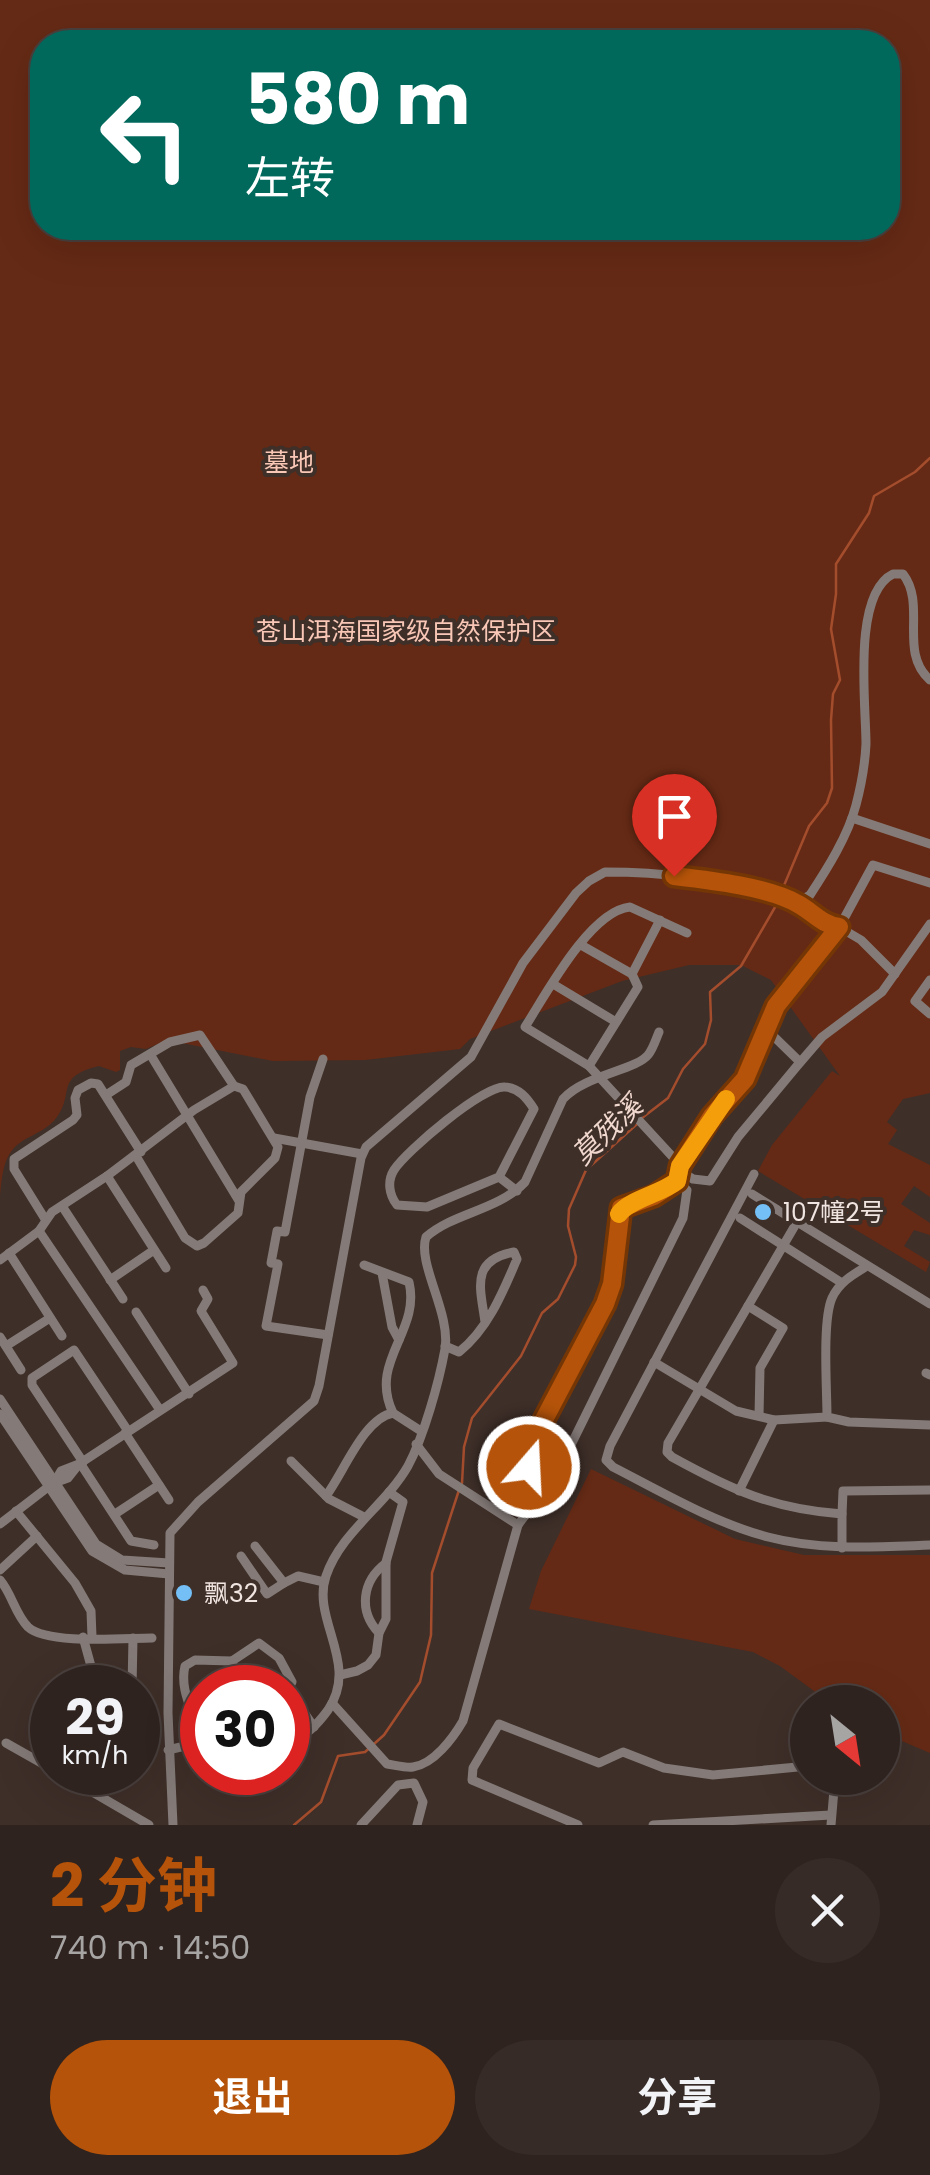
<!DOCTYPE html>
<html lang="zh">
<meta charset="utf-8">
<style>
body{margin:0;font-family:Poppins,"Noto Sans SC",sans-serif;background:#372b28;color:#f1f3f6;height:100vh;display:flex;flex-direction:column;font-size:38px;white-space:nowrap}
*{box-sizing:border-box;margin:0}
p{font-size:32px;color:#a7a4a4}
.icon{flex:none;width:55px;height:55px;fill:none;stroke:currentColor;stroke-width:2;stroke-linecap:round;stroke-linejoin:round}
.map{position:relative;height:1825px;overflow:hidden}
.sheet{display:flex;flex-direction:column;background:#2f231f;flex:1}
.sheet>*{flex:none}
.hud{position:absolute;left:30px;top:30px;width:870px;height:210px;border-radius:40px;box-shadow:0 10px 40px #0002,0 0 0 2px #4a403d;background:#00695c;color:#fff;overflow:hidden}
.needle{width:65px;rotate:150deg}
.tools{position:absolute;left:790px;top:1685px;display:grid;gap:20px}
.tools a{display:grid;place-items:center;width:110px;height:110px;border-radius:50%;background:#2f231f;box-shadow:0 10px 40px #0002,0 0 0 2px #4a403d;font-size:50px}
.speed{position:absolute;left:30px;top:1665px;display:flex;gap:20px;font-size:50px;font-weight:700;text-align:center}
.speed>*{display:grid;place-content:center;width:130px;height:130px;border-radius:50%;background:#2f231f;box-shadow:0 10px 40px #0002,0 0 0 2px #4a403d;line-height:1}
.speed small{font-size:25px;font-weight:400}
.speed .limit{border:15px solid #d22;background:#fff;color:#111}
.pin{position:absolute;display:grid;place-items:center;width:85px;height:85px;color:#fff;margin:-102px -42px;border-radius:50% 50% 50% 0;rotate:-45deg;box-shadow:0 0 10px #0007}
.pin .icon{rotate:45deg}
.me{position:absolute;width:110px;margin:-55px;rotate:19deg;stroke-linejoin:round;filter:drop-shadow(0 0 8px #0008)}
.turn{display:flex;align-items:center;gap:35px;height:210px;padding:0 50px;font-size:45px}
.turn .icon{width:130px;height:130px;stroke-width:2.5}
.turn b{display:block;font-size:70px;line-height:85px}
.round{display:grid;place-items:center;flex:none;width:105px;height:105px;border-radius:52px;background:#372b28}
.head{display:flex;align-items:center;justify-content:space-between;height:170px;padding:0 50px}
h1{font-size:60px;font-weight:700;line-height:75px;color:#b45309}
.cta{display:flex;gap:20px;margin-top:auto;padding:20px 50px}
.cta a{flex:1;height:115px;border-radius:60px;background:#b45309;color:#fff;font-size:40px;font-weight:700;line-height:115px;text-align:center}
.cta a+a{background:#372b28;color:#f1f3f6}
.map>svg:first-child{display:block}
.green{fill:#652a15;fill-rule:evenodd}
.lines{fill:none;stroke-linecap:round;stroke-linejoin:round}
.stream{stroke:#a44d2d;stroke-width:2.5}
.minor{stroke:#847b78;stroke-width:9}
.route-casing{stroke:#753606;stroke-width:25}
.route{stroke:#b45309;stroke-width:18}
.slow{stroke:#f59e0b;stroke-width:18}
.poi-dot{fill:#74c0f6;stroke:#3f2f29;stroke-width:4}
.labels{text-anchor:middle;stroke-width:8;stroke-linejoin:round;paint-order:stroke}
.park-label{font-size:25px;fill:#f9c7b6;stroke:#3f2f29}
.poi-label{font-size:25px;fill:#f1e5e1;stroke:#3f2f29;text-anchor:start}
.water-label{font-size:28px;font-style:italic;fill:#f1d8cf;stroke:#3f2f29}
</style>
<div class="map">
<svg width="930" height="1825" viewBox="0 0 930 1825">
<rect width="100%" height="100%" fill="#3f2f29"/>
<!-- green -->
<g class="green">
<path d="M0 0H930V1093L903 1099 887 1122 897 1130 888 1144 930 1165V1197L914 1186 901 1204 930 1223V1235L914 1230 904 1246 930 1262 926 1272 758 1171 772 1145 832 1071 840 1076 771 980 741 965H689L622 981 470 1039 460 1049 365 1060 273 1061 167 1040 146 1049 131 1047 120 1051V1070L116 1072 99 1066C54 1077 75 1093 57 1117 48 1129 36 1133 24 1140 3 1152 2 1175 0 1197ZM42 42H888V228H42Z"/>
<polygon points="591,1469 735,1539 804,1555 930,1555 930,1753 883,1733 882,1702 829,1702 780,1666 753,1652 529,1609 541,1571"/>
</g>
<g class="lines">
<!-- stream -->
<g class="stream">
<polyline points="780,895 809,826 827,803 832,788 831,720 833,694 840,680 831,629 836,594 836,564 869,513 874,496 915,472 930,458"/>
<polyline points="642,1118 668,1098 683,1069 705,1044 711,1020 710,992 741,966 778,902"/>
<polyline points="462,1483 464,1447 472,1418 521,1356 542,1313 558,1299 575,1265 576,1257 568,1226 569,1209 586,1170 637,1124"/>
<polyline points="294,1825 321,1802 338,1756 365,1752 384,1735 420,1682 431,1635 432,1573 459,1490"/>
</g>
<!-- minor -->
<g class="minor">
<polyline points="852,818 930,844"/>
<polyline points="797,902 827,925 839,927 861,940 895,974"/>
<polyline points="581,945 632,974 660,920"/>
<polyline points="930,980 915,1001 930,1014"/>
<polyline points="553,984 616,1022"/>
<polyline points="765,1028 800,1062"/>
<polyline points="150,1054 239,1201"/>
<polyline points="323,1059 310,1097 285,1232 277,1231 271,1263 278,1264 266,1326 328,1335"/>
<polyline points="589,1066 638,987 632,974"/>
<polyline points="106,1095 126,1082 131,1065 170,1042 200,1035 234,1086"/>
<polyline points="274,1138 362,1154"/>
<polyline points="681,1166 712,1116 745,1079 769,1018 834,937 873,865 930,883"/>
<polyline points="681,1172 693,1179 710,1181 738,1137 797,1066 822,1037 882,992 930,924"/>
<path d="M754 1174 610 1446 606 1460 613 1467C662 1492 714 1523 768 1537 821 1551 876 1547 930 1545"/>
<polyline points="107,1176 166,1268"/>
<path d="M499 1177 427 1207 397 1205C389 1195 387 1181 394 1170 406 1151 484 1085 505 1087 519 1088 527 1098 534 1109L499 1177 517 1191"/>
<path d="M677 1181 681 1166 589 1066 525 1027C546 994 590 911 630 907L687 933"/>
<polyline points="752,1194 930,1304"/>
<polyline points="62,1206 123,1299"/>
<polyline points="740,1218 842,1283"/>
<polyline points="45,1219 14,1169 14,1159 73,1120 77,1115 75,1098 78,1090 91,1083 98,1084 141,1152"/>
<path d="M797 1222 668 1443 667 1452 672 1457C732 1490 773 1509 842 1514V1548"/>
<polyline points="39,1231 160,1410"/>
<polyline points="9,1253 62,1336"/>
<polyline points="0,1260 39,1231 52,1212 107,1176 194,1110 234,1086 243,1089 278,1147 275,1158 241,1192 238,1213 204,1243 197,1246 185,1238 136,1156"/>
<path d="M364 1265 409 1282C421 1332 368 1361 393 1413"/>
<path d="M867 1266C854 1274 839 1282 832 1298 822 1321 827 1389 827 1417L849 1422 930 1425"/>
<polyline points="382,1273 392,1327 399,1340"/>
<polyline points="110,1280 154,1250"/>
<polyline points="748,1306 783,1328 760,1368 759,1416"/>
<polyline points="136,1312 189,1394"/>
<polyline points="0,1337 21,1370"/>
<polyline points="6,1346 50,1318"/>
<path d="M445 1346 459 1352C488 1329 503 1292 517 1259L514 1252C469 1260 481 1290 485 1322"/>
<polyline points="654,1362 736,1411 774,1420 827,1417"/>
<polyline points="926,1373 930,1375"/>
<polyline points="0,1399 96,1544 122,1560 169,1563"/>
<polyline points="0,1414 92,1551 125,1570 169,1574"/>
<polyline points="125,1433 169,1500"/>
<polyline points="416,1444 439,1474 518,1525"/>
<polyline points="291,1461 329,1499 364,1517"/>
<polyline points="83,1462 32,1385 32,1378 74,1350 128,1431"/>
<polyline points="80,1463 131,1541 154,1545"/>
<polyline points="79,1464 61,1471 54,1483 68,1478 79,1464 233,1363 201,1311 208,1299 203,1290"/>
<polyline points="739,1491 774,1420"/>
<path d="M326 1496C344 1472 364 1418 393 1413L421 1431"/>
<polyline points="16,1511 75,1583 91,1611 92,1637"/>
<polyline points="115,1514 159,1485"/>
<polyline points="842,1514 843,1491 930,1490"/>
<polyline points="0,1524 52,1484"/>
<polyline points="255,1546 284,1583 298,1576 324,1582"/>
<polyline points="241,1556 267,1594 284,1583"/>
<polyline points="0,1570 37,1536"/>
<path d="M0 1580C12 1594 15 1614 28 1627 47 1645 125 1638 152 1638"/>
<path d="M379 1633C358 1611 362 1581 386 1563"/>
<polyline points="83,1637 97,1688"/>
<polyline points="340,1675 357,1671 368,1665 376,1655 379,1633 386,1619 386,1562 403,1502 389,1492"/>
<polyline points="132,1688 133,1638"/>
<polyline points="239,1688 232,1661 259,1643 279,1658 292,1682 288,1689 314,1727"/>
<path d="M332 1703 387 1764C395 1765 405 1768 413 1767 434 1764 453 1738 463 1721L518 1525 541 1494 527 1458 529 1448 605 1304 611 1285 621 1209 654 1196 677 1181 687 1190 683 1218 567 1453 541 1494"/>
<path d="M196 1725C190 1705 180 1687 185 1666L195 1660 232 1661"/>
<polyline points="6,1743 52,1769"/>
<path d="M288 1744C306 1736 317 1725 328 1710 360 1663 311 1620 326 1576 341 1532 385 1506 408 1466 424 1436 439 1382 445 1349 451 1313 417 1264 426 1237 455 1212 497 1211 525 1182L563 1099C585 1075 636 1070 648 1055 653 1049 656 1039 659 1032"/>
<polyline points="168,1750 202,1742"/>
<polyline points="58,1772 149,1825"/>
<path d="M173 1825 168 1713 170 1533 198 1502 314 1401 319 1386 361 1158 366 1147 471 1057 523 963 576 893 589 881 605 872C659 872 714 878 766 894 782 898 795 906 810 895 827 869 848 836 856 805 861 786 865 764 866 744 866 704 852 594 893 574H903C927 605 898 652 930 680"/>
<polyline points="361,1825 398,1785 414,1783 423,1802 417,1825"/>
<polyline points="578,1825 472,1780 473,1768 499,1724 599,1763 623,1752 664,1768 713,1775 808,1766"/>
<polyline points="653,1825 831,1815"/>
<polyline points="831,1825 835,1778"/>
</g>
</g>
<g class="lines">
<defs>
<path id="route" d="M529 1467V1448L605 1304 612 1284 621 1208 654 1196 677 1181 680 1166 712 1116 745 1079 776 1006 839 927C821 924 813 912 798 904 770 887 708 880 674 876"/>
</defs>
<!-- route casing -->
<use href="#route" class="route-casing"/>
<!-- route -->
<use href="#route" class="route"/>
<!-- slow -->
<path class="slow" d="M619 1214C628 1200 661 1194 677 1181L680 1166 726 1099"/>
</g>
<!-- markers -->
<g class="poi-dot">
<circle cx="763" cy="1212" r="10"/>
<circle cx="184" cy="1593" r="10"/>
</g>
<g class="labels">
<!-- park labels -->
<g class="park-label">
<text x="289" y="471">墓地</text>
<text x="406" y="640">苍山洱海国家级自然保护区</text>
</g>
<!-- poi labels -->
<g class="poi-label">
<text x="783" y="1221">107幢2号</text>
<text x="204" y="1602">飘32</text>
</g>
<!-- water labels -->
<g class="water-label">
<text transform="translate(607 1130) rotate(-44)" y="10">莫残溪</text>
</g>
</g>
</svg>
<div class="tools">
<a><svg class="needle" viewBox="-14 -14 28 28"><path d="M0-13l5 13h-10z" fill="#e53935"/><path d="M0 13l5-13h-10z" fill="#a7a4a4"/></svg></a>
</div>
<div class="speed"><div>29<small>km/h</small></div><div class="limit">30</div></div>
<div class="pin" style="left:674px;top:876px;background:#d93025"><svg class="icon" aria-label="arrive" viewBox="0 0 24 24"><path d="M6 21V4h12l-3 4 3 4H6"/></svg></div>
<svg class="me" style="left:529px;top:1467px" viewBox="-20 -20 40 40"><circle r="17" fill="#b45309" stroke="#fff" stroke-width="3"/><path d="M0-11L8 9 0 5-8 9z" fill="#fff"/></svg>
<div class="hud">
<div class="turn"><svg class="icon" aria-label="left" viewBox="0 0 24 24"><path d="M17 20v-9H6M10 6l-5 5 5 5"/></svg><div><b>580 m</b>左转</div></div>
</div>
</div>
<section class="sheet">
<div class="head"><div><h1>2 分钟</h1><p>740 m · 14:50</p></div><a class="round"><svg class="icon" aria-label="close" viewBox="0 0 24 24"><path d="M6 6l12 12M18 6L6 18"/></svg></a></div>
<div class="cta"><a>退出</a><a>分享</a></div>
</section>
